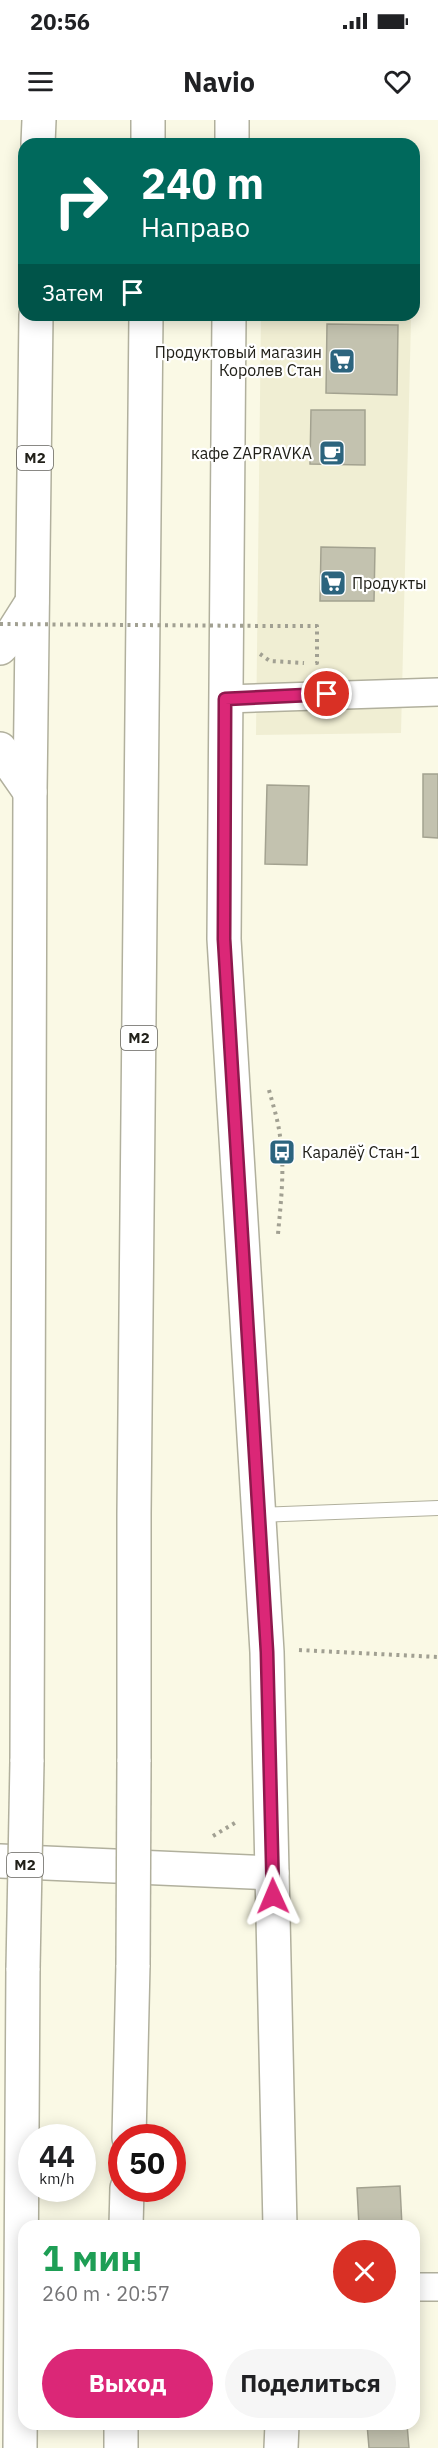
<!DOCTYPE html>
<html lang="ru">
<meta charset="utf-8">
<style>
body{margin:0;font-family:"IBM Plex Sans",sans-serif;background:#f6f6f6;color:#202124;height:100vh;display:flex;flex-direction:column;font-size:22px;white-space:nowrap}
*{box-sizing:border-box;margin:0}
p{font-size:20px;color:#757577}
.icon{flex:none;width:33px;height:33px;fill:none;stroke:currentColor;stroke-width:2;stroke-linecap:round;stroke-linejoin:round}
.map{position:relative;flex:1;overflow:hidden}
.sheet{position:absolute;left:18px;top:2100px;width:402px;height:210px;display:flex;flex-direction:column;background:#fff;border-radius:18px;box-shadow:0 3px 15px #0003}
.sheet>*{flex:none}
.banner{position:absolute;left:18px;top:18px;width:402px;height:183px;border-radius:18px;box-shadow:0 3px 15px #0003;background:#00695c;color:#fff;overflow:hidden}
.speed{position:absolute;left:18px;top:2004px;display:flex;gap:12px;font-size:30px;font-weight:700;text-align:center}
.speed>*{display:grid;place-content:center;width:78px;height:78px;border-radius:50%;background:#fff;box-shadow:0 3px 15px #0003;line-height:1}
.speed small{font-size:15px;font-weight:400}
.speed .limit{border:9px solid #d22;background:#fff;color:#111}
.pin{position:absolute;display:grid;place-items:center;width:51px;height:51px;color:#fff;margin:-26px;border:3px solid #fff;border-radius:50%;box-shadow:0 2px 6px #0007}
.me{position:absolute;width:66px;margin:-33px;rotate:359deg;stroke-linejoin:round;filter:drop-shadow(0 0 4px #0008)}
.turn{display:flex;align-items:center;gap:21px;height:126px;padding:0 24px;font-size:27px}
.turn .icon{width:78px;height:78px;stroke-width:2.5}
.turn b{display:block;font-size:42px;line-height:51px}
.then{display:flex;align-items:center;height:57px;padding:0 24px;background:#0003;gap:12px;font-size:22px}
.round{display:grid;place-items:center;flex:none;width:63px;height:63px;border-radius:32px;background:#f6f6f6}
.summary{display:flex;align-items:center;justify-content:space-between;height:102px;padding:0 24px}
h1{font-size:36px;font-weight:800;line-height:45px;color:#1e9e55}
.primary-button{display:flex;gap:12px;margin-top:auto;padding:12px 24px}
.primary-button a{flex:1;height:69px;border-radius:36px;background:#db2777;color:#fff;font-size:24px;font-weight:800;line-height:69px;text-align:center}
.primary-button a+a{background:#f6f6f6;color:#202124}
.status{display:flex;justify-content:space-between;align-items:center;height:42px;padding:0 30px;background:#fff;direction:ltr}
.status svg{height:16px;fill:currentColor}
header{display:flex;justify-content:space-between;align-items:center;height:78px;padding:0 24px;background:#fff;font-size:27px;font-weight:800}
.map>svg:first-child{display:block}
.built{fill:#f0eed3}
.building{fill:#c3c2af;stroke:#a3a290;stroke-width:1.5}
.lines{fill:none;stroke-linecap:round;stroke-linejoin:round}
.lane-casing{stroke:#b1b09d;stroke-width:16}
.street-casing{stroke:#b1b09d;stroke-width:30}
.secondary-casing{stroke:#b1b09d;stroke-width:36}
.highway-casing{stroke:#b1b09d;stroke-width:36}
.path{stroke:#a1a092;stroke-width:4;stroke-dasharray:3 4.5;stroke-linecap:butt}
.lane{stroke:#fff;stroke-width:14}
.street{stroke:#fff;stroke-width:27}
.secondary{stroke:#fff;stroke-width:33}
.highway{stroke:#fff;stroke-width:33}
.highway-bridge-casing{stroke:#b1b09d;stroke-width:36;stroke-linecap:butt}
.path-bridge{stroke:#a1a092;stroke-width:4;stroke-dasharray:3 4.5;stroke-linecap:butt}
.highway-bridge{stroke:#fff;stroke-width:33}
.route-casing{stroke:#8e194d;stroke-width:15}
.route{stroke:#db2777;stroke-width:10}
.labels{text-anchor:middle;stroke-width:4.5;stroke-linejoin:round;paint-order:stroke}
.shield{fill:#fff;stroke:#64635e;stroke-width:1.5}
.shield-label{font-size:15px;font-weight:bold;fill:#212019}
.poi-label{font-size:16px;fill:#212019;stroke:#fff;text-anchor:end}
</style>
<div class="status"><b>20:56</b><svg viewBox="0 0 49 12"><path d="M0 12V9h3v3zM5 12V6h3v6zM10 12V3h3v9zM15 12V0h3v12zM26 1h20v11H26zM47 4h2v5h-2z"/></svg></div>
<header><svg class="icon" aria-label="menu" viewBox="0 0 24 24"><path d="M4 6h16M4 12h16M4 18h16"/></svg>Navio<svg class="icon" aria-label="heart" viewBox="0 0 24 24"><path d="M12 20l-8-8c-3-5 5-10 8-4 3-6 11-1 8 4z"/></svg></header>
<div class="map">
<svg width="438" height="2328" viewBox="0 0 438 2328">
<rect width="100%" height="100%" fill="#faf9e5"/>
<!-- built -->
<polygon class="built" points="261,195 385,195 411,199 401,613 256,615"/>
<!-- building -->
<g class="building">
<polygon points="327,204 398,205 397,275 326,273"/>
<polygon points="311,290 365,290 365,345 310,344"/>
<polygon points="321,427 375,428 374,481 320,481"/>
<polygon points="423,654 438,654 438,718 423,717"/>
<polygon points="267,665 309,666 307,745 265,744"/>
<polygon points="400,2066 402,2106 359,2106 357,2068"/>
<polygon points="367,2304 407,2304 409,2328 369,2328"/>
</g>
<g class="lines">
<defs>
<polyline id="lane" points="258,1395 438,1388"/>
<g id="street">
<polyline points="225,579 438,572"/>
<polyline points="414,2167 438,2167"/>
</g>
<g id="secondary">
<polyline points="232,24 232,0"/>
<polyline points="229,195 224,819 267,1532 280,2106"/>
<polyline points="0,1741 272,1753"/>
</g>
<g id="highway">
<polyline points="38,24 39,0"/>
<polyline points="148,24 148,0"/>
<polyline points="0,528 8,520 32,482"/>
<polyline points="0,629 30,672"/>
<polyline points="27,1642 30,672 36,195"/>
<polyline points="134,1642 134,1394 146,195"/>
<polyline points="129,2018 133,1845"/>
<polyline points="126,2106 127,2068"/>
<polyline points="20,2328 23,1848"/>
<polyline points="121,2328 121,2304"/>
<polyline points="281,2328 282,2304"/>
</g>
</defs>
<!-- lane casing -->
<use href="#lane" class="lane-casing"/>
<!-- street casing -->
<use href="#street" class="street-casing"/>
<!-- secondary casing -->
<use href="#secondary" class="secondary-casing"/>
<!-- highway casing -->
<use href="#highway" class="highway-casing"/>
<!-- path -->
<g class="path">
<polyline points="270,506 317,506 317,543 315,543"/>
<polyline points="260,534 270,541 304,543"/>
<path d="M269 970C273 985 278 1000 280 1016 285 1048 281 1081 278 1114"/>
<polyline points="299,1530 438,1537"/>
<polyline points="213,1716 238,1701"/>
</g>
<!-- lane -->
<use href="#lane" class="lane"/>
<!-- street -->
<use href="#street" class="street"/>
<!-- secondary -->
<use href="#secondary" class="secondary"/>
<!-- highway -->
<use href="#highway" class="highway"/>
<defs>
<g id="highway-bridge">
<polyline points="133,1845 134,1642"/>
<polyline points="23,1848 27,1642"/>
</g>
</defs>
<!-- highway-bridge casing -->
<use href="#highway-bridge" class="highway-bridge-casing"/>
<!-- path-bridge -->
<polyline class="path-bridge" points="0,504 270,506"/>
<!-- highway-bridge -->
<use href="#highway-bridge" class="highway-bridge"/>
</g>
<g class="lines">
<defs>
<polyline id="route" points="273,1776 267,1532 224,819 225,579 327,574"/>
</defs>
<!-- route casing -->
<use href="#route" class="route-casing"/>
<!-- route -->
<use href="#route" class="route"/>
</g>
<!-- icons -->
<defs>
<symbol id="supermarket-square" viewBox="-11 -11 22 22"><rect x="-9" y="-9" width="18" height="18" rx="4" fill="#2c647e" stroke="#fff"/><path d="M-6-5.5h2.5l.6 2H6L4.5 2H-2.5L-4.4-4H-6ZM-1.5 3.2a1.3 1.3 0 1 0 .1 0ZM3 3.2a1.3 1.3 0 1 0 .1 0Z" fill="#fff"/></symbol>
<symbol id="cafe-square" viewBox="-11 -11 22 22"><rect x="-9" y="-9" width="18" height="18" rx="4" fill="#2c647e" stroke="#fff"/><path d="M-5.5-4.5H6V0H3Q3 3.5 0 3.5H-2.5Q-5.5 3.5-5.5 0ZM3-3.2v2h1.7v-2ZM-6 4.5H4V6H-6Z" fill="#fff"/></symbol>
<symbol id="bus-square" viewBox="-11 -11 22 22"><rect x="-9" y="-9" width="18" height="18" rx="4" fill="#2c647e" stroke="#fff"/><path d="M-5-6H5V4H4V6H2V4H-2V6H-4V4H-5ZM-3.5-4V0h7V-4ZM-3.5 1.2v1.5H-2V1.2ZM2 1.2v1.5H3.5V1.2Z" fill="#fff"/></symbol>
</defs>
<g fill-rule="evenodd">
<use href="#supermarket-square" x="327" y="226" width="30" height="30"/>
<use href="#cafe-square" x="317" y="318" width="30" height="30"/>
<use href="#supermarket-square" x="318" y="448" width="30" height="30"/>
<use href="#bus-square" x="267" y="1017" width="30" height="30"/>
</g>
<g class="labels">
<!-- shield labels -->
<g class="shield">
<rect x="17" y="326" width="36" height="24" rx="4.5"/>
<rect x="121" y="906" width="36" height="24" rx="4.5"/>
<rect x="7" y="1733" width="36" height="24" rx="4.5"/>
</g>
<g class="shield-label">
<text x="35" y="343">М2</text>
<text x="139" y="923">М2</text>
<text x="25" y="1750">М2</text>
</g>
<!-- poi labels -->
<g class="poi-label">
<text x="322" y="238">Продуктовый магазин<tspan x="322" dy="18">Королев Стан</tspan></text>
<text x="312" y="339">кафе ZAPRAVKA</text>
<text x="352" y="469" text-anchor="start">Продукты</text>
<text x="302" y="1038" text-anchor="start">Каралёў Стан-1</text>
</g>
</g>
</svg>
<div class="speed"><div>44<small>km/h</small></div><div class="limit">50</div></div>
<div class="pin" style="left:327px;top:574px;background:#d93025"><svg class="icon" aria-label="arrive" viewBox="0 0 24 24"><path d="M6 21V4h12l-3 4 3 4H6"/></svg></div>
<svg class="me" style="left:273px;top:1776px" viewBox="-20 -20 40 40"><path d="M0-17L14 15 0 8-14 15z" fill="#db2777" stroke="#fff" stroke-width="4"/></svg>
<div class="banner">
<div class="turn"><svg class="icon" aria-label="right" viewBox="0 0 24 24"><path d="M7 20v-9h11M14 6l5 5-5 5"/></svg><div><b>240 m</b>Направо</div></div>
<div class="then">Затем<svg class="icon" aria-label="arrive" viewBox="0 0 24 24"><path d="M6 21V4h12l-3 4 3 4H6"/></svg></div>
</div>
<section class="sheet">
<div class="summary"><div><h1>1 мин</h1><p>260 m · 20:57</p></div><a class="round" style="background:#d93025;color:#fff"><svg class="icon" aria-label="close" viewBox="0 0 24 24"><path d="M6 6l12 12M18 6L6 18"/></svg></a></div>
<div class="primary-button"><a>Выход</a><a>Поделиться</a></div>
</section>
</div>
